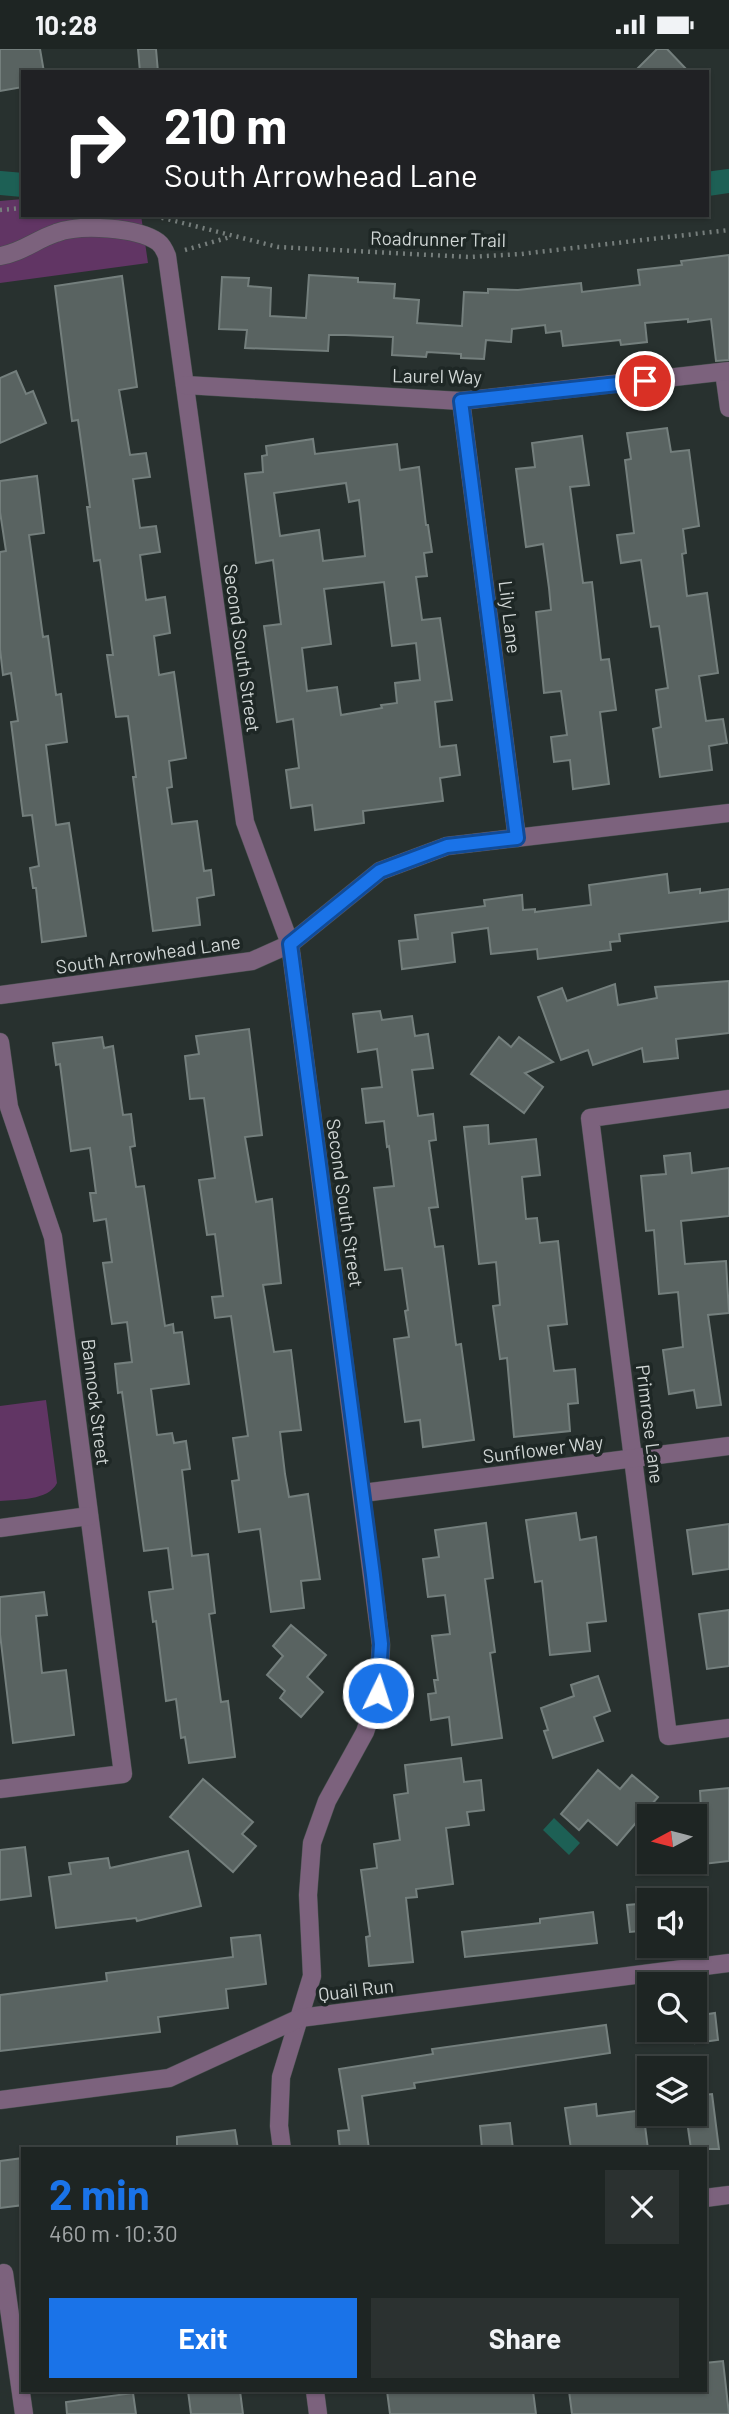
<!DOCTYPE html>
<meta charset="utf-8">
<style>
body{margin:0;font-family:Barlow,sans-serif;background:#2b3130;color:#f1f3f6;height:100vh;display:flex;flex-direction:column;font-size:26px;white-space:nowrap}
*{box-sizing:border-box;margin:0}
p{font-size:23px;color:#a1a5a6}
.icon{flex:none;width:38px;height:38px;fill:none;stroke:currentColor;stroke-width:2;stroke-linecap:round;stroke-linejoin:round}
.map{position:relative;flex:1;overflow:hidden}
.sheet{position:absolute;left:21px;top:2098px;width:686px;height:245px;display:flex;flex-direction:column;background:#1e2523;border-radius:0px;box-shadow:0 2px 5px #0004,0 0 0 2px #3c4241}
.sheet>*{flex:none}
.guide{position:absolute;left:21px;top:21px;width:688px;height:147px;border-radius:0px;box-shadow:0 2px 5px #0004,0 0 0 2px #3c4241;background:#202124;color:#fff;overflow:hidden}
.needle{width:46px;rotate:263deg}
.buttons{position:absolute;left:637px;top:1755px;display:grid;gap:14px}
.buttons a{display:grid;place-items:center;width:70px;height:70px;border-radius:0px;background:#1e2523;box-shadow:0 2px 5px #0004,0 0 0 2px #3c4241;font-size:35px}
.pin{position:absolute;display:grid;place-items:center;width:60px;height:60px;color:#fff;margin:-30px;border:4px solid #fff;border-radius:50%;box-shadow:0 2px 7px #0007}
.me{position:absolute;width:77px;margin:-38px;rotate:4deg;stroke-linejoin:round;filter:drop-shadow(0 0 5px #0008)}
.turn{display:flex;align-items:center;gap:24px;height:147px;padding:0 28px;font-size:32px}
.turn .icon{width:91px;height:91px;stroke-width:2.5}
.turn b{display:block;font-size:49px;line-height:60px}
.round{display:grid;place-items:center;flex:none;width:74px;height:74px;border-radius:0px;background:#2b3130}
.overview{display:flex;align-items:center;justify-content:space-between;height:119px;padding:0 28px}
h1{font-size:42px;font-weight:700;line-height:52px;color:#1a73e8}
.button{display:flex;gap:14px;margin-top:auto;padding:14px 28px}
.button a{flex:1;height:80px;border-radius:0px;background:#1a73e8;color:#fff;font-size:28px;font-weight:700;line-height:80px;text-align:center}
.button a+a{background:#2b3130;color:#f1f3f6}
.status{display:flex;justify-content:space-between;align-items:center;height:49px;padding:0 35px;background:#1e2523;direction:ltr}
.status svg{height:19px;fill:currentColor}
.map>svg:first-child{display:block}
.green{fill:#613564}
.water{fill:#1d6055}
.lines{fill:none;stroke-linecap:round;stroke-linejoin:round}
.canal{stroke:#1d6055;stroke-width:24}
.building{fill:#596361;stroke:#747f7d;stroke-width:2;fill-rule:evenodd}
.minor-casing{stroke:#464f4d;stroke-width:19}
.path{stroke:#767e7c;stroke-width:4.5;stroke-dasharray:2 5;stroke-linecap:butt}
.minor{stroke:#7c627d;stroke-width:18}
.route-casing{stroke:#114b97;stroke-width:18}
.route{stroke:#1a73e8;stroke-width:12}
.labels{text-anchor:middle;stroke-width:7;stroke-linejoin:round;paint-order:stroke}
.street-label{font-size:19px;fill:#d0d6d5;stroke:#1e2725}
</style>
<div class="status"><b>10:28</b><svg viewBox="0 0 49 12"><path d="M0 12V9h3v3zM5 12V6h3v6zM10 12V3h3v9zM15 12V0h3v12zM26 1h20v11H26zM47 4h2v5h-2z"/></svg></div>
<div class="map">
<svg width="729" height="2365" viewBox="0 0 729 2365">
<rect width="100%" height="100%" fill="#28312f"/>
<!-- green -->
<g class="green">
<polygon points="23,150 23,166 141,166 148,214 0,234 0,152"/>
<path d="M46 1351 57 1434C48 1452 18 1450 0 1452V1357Z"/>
</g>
<!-- water -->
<polygon class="water" points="554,1769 580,1794 569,1806 543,1781"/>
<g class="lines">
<!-- canal -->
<g class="canal">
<polyline points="0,134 23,136"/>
<polyline points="707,135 729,132"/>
</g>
</g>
<!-- building -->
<g class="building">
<polygon points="0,0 40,0 44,23 23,23 23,38 0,42"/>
<polygon points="138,0 156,0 158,23 140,23"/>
<polygon points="657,0 667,0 689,23 634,23"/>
<polygon points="729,206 729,311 716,312 711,270 688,273 688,270 645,274 647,293 621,296 620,291 563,297 561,282 546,284 545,276 512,280 511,293 486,291 484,310 461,309 461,305 427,303 426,308 392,306 393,288 345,286 329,286 328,302 245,299 247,281 219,280 222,228 249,229 248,237 271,239 270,267 306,269 309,226 358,229 358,233 395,235 394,249 419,251 417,274 462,277 464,243 488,244 488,240 518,241 581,234 582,243 640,236 638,221 682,216 681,212"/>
<polygon points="122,227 137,338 119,341 130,406 146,404 150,428 133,430 140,479 156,477 160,503 140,506 146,551 165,548 170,584 154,587 159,626 174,623 186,709 169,712 172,738 167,739 172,775 197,772 204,822 211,821 214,846 197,849 200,876 153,882 133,728 136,728 128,667 116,668 107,606 113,606 100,511 94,512 87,458 90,458 78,371 72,372 55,237"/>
<polygon points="16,322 26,345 33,342 46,374 0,394 0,329"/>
<polygon points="667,379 671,403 689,401 699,477 683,480 686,504 682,505 687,547 707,544 718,624 699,627 706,672 723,670 727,694 709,697 712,721 660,728 653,680 661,678 656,641 668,639 659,577 651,578 641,511 621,514 617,486 634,484 625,411 631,410 627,384"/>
<polygon points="582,387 589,436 570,438 583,534 592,533 601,611 609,610 616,661 600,663 609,735 573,740 570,711 554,713 551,688 567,686 561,642 544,644 536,563 551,561 549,539 543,495 526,498 516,420 535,418 532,394"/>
<path d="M313 390 315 405 397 395 400 421 419 418 426 476H428L432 503 424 504 427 527 416 528 422 571 440 569 452 651 435 653 440 698 456 696 460 726 440 729 443 752 363 762 364 774 315 781 312 756 291 759 286 721 299 719 293 670 277 673 264 577 281 575 273 511 256 514 245 425 263 423 262 407 267 406 266 397ZM346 434 349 453 359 451 365 507 323 512 319 481 280 487 274 444ZM384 533 392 597 416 594 420 631 395 634 397 654 381 656 382 659 341 666 337 638 307 642 302 599 331 595 324 540Z"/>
<polygon points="37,427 44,484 29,486 43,588 48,587 56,646 61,645 67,693 46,696 56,776 69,774 86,887 42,893 36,839 33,839 30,819 39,817 32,766 23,767 11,673 18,672 11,624 3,626 0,600 0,503 6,502 0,463 0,432"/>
<polygon points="667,825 669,844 700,840 700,844 729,840 729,872 619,885 620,892 610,893 611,901 538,910 537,900 491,905 488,879 452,884 455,913 402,920 399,892 418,890 415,866 485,857 484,851 522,846 523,861 535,860 535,863 591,856 589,836"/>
<polygon points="729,932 729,984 676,990 678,1009 644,1013 642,999 593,1016 588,1001 561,1011 538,948 562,939 567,952 615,935 618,956 657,949 655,938"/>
<polygon points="380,962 382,971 412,967 415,987 428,985 433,1019 412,1021 418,1067 433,1065 436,1091 429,1092 438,1158 429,1159 435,1198 443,1197 456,1296 461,1295 474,1391 423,1398 420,1371 405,1373 394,1290 409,1288 405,1262 408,1261 402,1219 385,1221 374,1139 394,1137 389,1097 387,1098 384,1072 366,1074 362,1040 382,1038 377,1000 358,1003 353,965"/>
<polygon points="249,980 262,1086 245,1088 256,1153 272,1150 281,1234 263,1236 274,1303 291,1301 301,1381 280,1383 285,1425 289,1448 308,1445 320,1530 301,1532 304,1559 271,1563 260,1480 239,1483 232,1432 239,1431 233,1389 248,1387 231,1267 215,1269 212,1248 223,1247 215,1185 207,1186 199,1131 215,1129 204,1049 190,1050 185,1007 199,1005 196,987"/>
<polygon points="102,988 104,999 113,997 123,1066 131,1065 135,1097 130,1098 136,1138 144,1137 165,1277 173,1275 174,1284 182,1283 189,1335 151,1340 157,1386 172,1384 174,1394 186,1392 190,1420 182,1421 192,1507 208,1505 215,1564 209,1565 221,1653 228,1652 235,1708 189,1714 185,1688 181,1689 176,1650 166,1652 156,1572 153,1573 149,1543 173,1540 168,1499 144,1502 122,1343 118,1344 115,1315 132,1313 127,1273 112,1275 103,1214 112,1213 106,1170 94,1172 90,1144 96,1144 90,1099 71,1102 60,1015 56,1016 53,994"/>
<polygon points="499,988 511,998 519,988 553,1013 525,1024 543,1038 524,1064 471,1025"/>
<polygon points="488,1076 489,1095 536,1090 540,1126 522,1128 526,1170 537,1169 540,1194 558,1192 567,1275 548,1277 554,1322 575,1320 578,1354 568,1355 570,1382 514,1388 507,1309 500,1310 493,1257 500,1256 496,1213 479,1215 464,1078"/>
<polygon points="690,1104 692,1124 729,1119 729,1167 681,1172 685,1215 726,1212 729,1264 708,1266 721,1356 697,1359 694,1341 669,1345 663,1301 683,1298 678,1243 659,1245 654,1181 646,1182 641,1127 666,1125 664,1107"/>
<polygon points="576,1464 580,1491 596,1488 606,1572 587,1574 590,1602 550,1606 542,1532 535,1533 526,1471"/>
<polygon points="486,1474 493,1529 485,1530 495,1603 490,1604 502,1689 452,1696 449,1668 431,1671 428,1645 436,1644 434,1631 438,1631 432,1587 450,1585 445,1546 428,1548 423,1510 439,1508 435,1481"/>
<polygon points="729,1475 729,1520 693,1525 687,1481"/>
<polygon points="44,1543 47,1566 36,1567 42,1624 66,1621 74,1686 13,1694 0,1585 0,1548"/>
<polygon points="729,1561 729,1617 707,1620 699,1565"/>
<polygon points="291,1576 326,1606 307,1628 323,1643 301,1668 280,1649 285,1642 267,1626 283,1607 273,1597"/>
<polygon points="598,1627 610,1662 594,1668 603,1692 553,1709 544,1682 548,1681 541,1659 574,1647 571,1636"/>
<polygon points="461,1709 464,1733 481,1731 484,1761 467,1763 469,1776 446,1779 453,1835 416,1840 417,1848 406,1849 413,1913 369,1917 366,1888 370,1887 361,1821 377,1819 374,1795 400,1791 394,1746 408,1744 405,1716"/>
<polygon points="598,1721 620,1740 632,1726 658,1748 617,1796 588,1771 579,1781 561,1765"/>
<polygon points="203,1730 253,1773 242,1785 256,1797 233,1823 170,1768"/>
<polygon points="729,1739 729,1812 695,1816 695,1761 701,1761 700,1742"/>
<polygon points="25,1798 31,1847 0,1851 0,1801"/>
<polygon points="188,1802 201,1857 137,1872 136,1869 56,1879 49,1828 71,1825 69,1814 108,1809 110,1819"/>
<polygon points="649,1854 649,1881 630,1883 627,1856"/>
<polygon points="593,1863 597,1894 465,1908 462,1883 540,1874 540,1870"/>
<polygon points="260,1886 266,1935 226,1940 228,1959 158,1968 160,1983 0,2002 0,1946 107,1932 106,1924 233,1908 231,1889"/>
<polygon points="715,1964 718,1991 695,1994 695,1967"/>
<polygon points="606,1976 610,2004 414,2034 415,2039 362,2047 369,2100 340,2100 338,2082 349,2081 339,2020 433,2005 432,2000"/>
<polygon points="712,2045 719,2100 691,2100 686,2065 695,2065 695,2047"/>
<polygon points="596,2055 597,2067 643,2061 648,2100 571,2100 565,2059"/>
<polygon points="510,2074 513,2100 482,2100 480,2077"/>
<polygon points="235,2081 238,2100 177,2100 177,2088"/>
<polygon points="23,2109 23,2156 0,2159 0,2112"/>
<polygon points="723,2312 729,2365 572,2365 569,2342 705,2342 705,2314"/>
<polygon points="188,2342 240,2342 243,2365 191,2365"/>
<polygon points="387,2342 533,2342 536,2365 390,2365"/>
<polygon points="133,2344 136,2365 67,2365 66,2353"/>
</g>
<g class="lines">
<defs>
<g id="minor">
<path d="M0 207C21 204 37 190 56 184 80 175 137 178 158 193 162 196 165 202 167 207L245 773 290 895 381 1596 378 1644 365 1683 327 1752 312 1794 308 1846 312 1927 281 2028 279 2077 282 2100"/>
<polyline points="724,323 729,359"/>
<polyline points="185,336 461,352 729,322"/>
<polyline points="461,352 517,789"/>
<polyline points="0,946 252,912 290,895 380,822 447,797 729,764"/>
<polyline points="0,993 9,1058 53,1188 123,1725 0,1740"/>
<polyline points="729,1050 590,1069 668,1687 729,1679"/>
<polyline points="363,1444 729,1397"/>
<polyline points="0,1479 89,1467"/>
<polyline points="0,2051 169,2029 300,1969 729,1914"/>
<polyline points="705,2149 729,2146"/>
<polyline points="4,2224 24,2365"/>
<polyline points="315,2342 318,2365"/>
</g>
</defs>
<!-- minor casing -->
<use href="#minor" class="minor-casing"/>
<!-- path -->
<g class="path">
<polyline points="0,161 23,159"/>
<polyline points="155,167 278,198 469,208 521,205 729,181"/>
<polyline points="185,201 230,188"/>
</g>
<!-- minor -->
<use href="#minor" class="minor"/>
</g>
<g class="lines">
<defs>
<polyline id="route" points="378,1644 381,1595 373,1526 290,895 380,822 447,797 517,789 461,352 645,332"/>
</defs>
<!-- route casing -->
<use href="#route" class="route-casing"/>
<!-- route -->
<use href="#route" class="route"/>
</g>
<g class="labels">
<!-- street labels -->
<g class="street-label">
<text transform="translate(438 190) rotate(1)" y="7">Roadrunner Trail</text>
<text transform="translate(437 327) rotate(1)" y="7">Laurel Way</text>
<text transform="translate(510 568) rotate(83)" y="7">Lily Lane</text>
<text transform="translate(242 599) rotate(82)" y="7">Second South Street</text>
<text transform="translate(148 905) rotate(-8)" y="7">South Arrowhead Lane</text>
<text transform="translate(345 1154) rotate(82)" y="7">Second South Street</text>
<text transform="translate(96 1353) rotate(83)" y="7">Bannock Street</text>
<text transform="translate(650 1375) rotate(83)" y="7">Primrose Lane</text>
<text transform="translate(543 1400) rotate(-7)" y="7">Sunflower Way</text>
<text transform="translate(356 1941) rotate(-7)" y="7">Quail Run</text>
</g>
</g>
</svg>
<div class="buttons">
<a><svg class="needle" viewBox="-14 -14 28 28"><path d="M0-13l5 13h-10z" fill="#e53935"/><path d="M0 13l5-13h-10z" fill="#a1a5a6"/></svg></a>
<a><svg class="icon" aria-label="sound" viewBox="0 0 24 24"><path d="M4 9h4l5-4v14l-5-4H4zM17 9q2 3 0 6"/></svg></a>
<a><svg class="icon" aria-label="search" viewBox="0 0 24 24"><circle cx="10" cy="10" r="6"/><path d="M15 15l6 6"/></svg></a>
<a><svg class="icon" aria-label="layers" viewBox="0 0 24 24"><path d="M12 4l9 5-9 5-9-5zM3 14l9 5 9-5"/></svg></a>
</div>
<div class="pin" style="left:645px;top:332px;background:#d93025"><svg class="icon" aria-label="arrive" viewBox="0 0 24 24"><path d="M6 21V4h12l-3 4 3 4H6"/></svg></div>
<svg class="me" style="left:378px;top:1644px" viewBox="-20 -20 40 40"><circle r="17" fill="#1a73e8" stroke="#fff" stroke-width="3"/><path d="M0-11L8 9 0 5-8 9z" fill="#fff"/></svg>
<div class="guide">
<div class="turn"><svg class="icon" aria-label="right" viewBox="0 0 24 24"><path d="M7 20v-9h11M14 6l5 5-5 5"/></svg><div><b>210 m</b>South Arrowhead Lane</div></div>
</div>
<section class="sheet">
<div class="overview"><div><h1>2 min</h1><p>460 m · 10:30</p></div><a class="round"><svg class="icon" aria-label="close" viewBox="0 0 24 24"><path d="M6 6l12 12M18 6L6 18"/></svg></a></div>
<div class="button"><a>Exit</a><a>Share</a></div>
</section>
</div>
